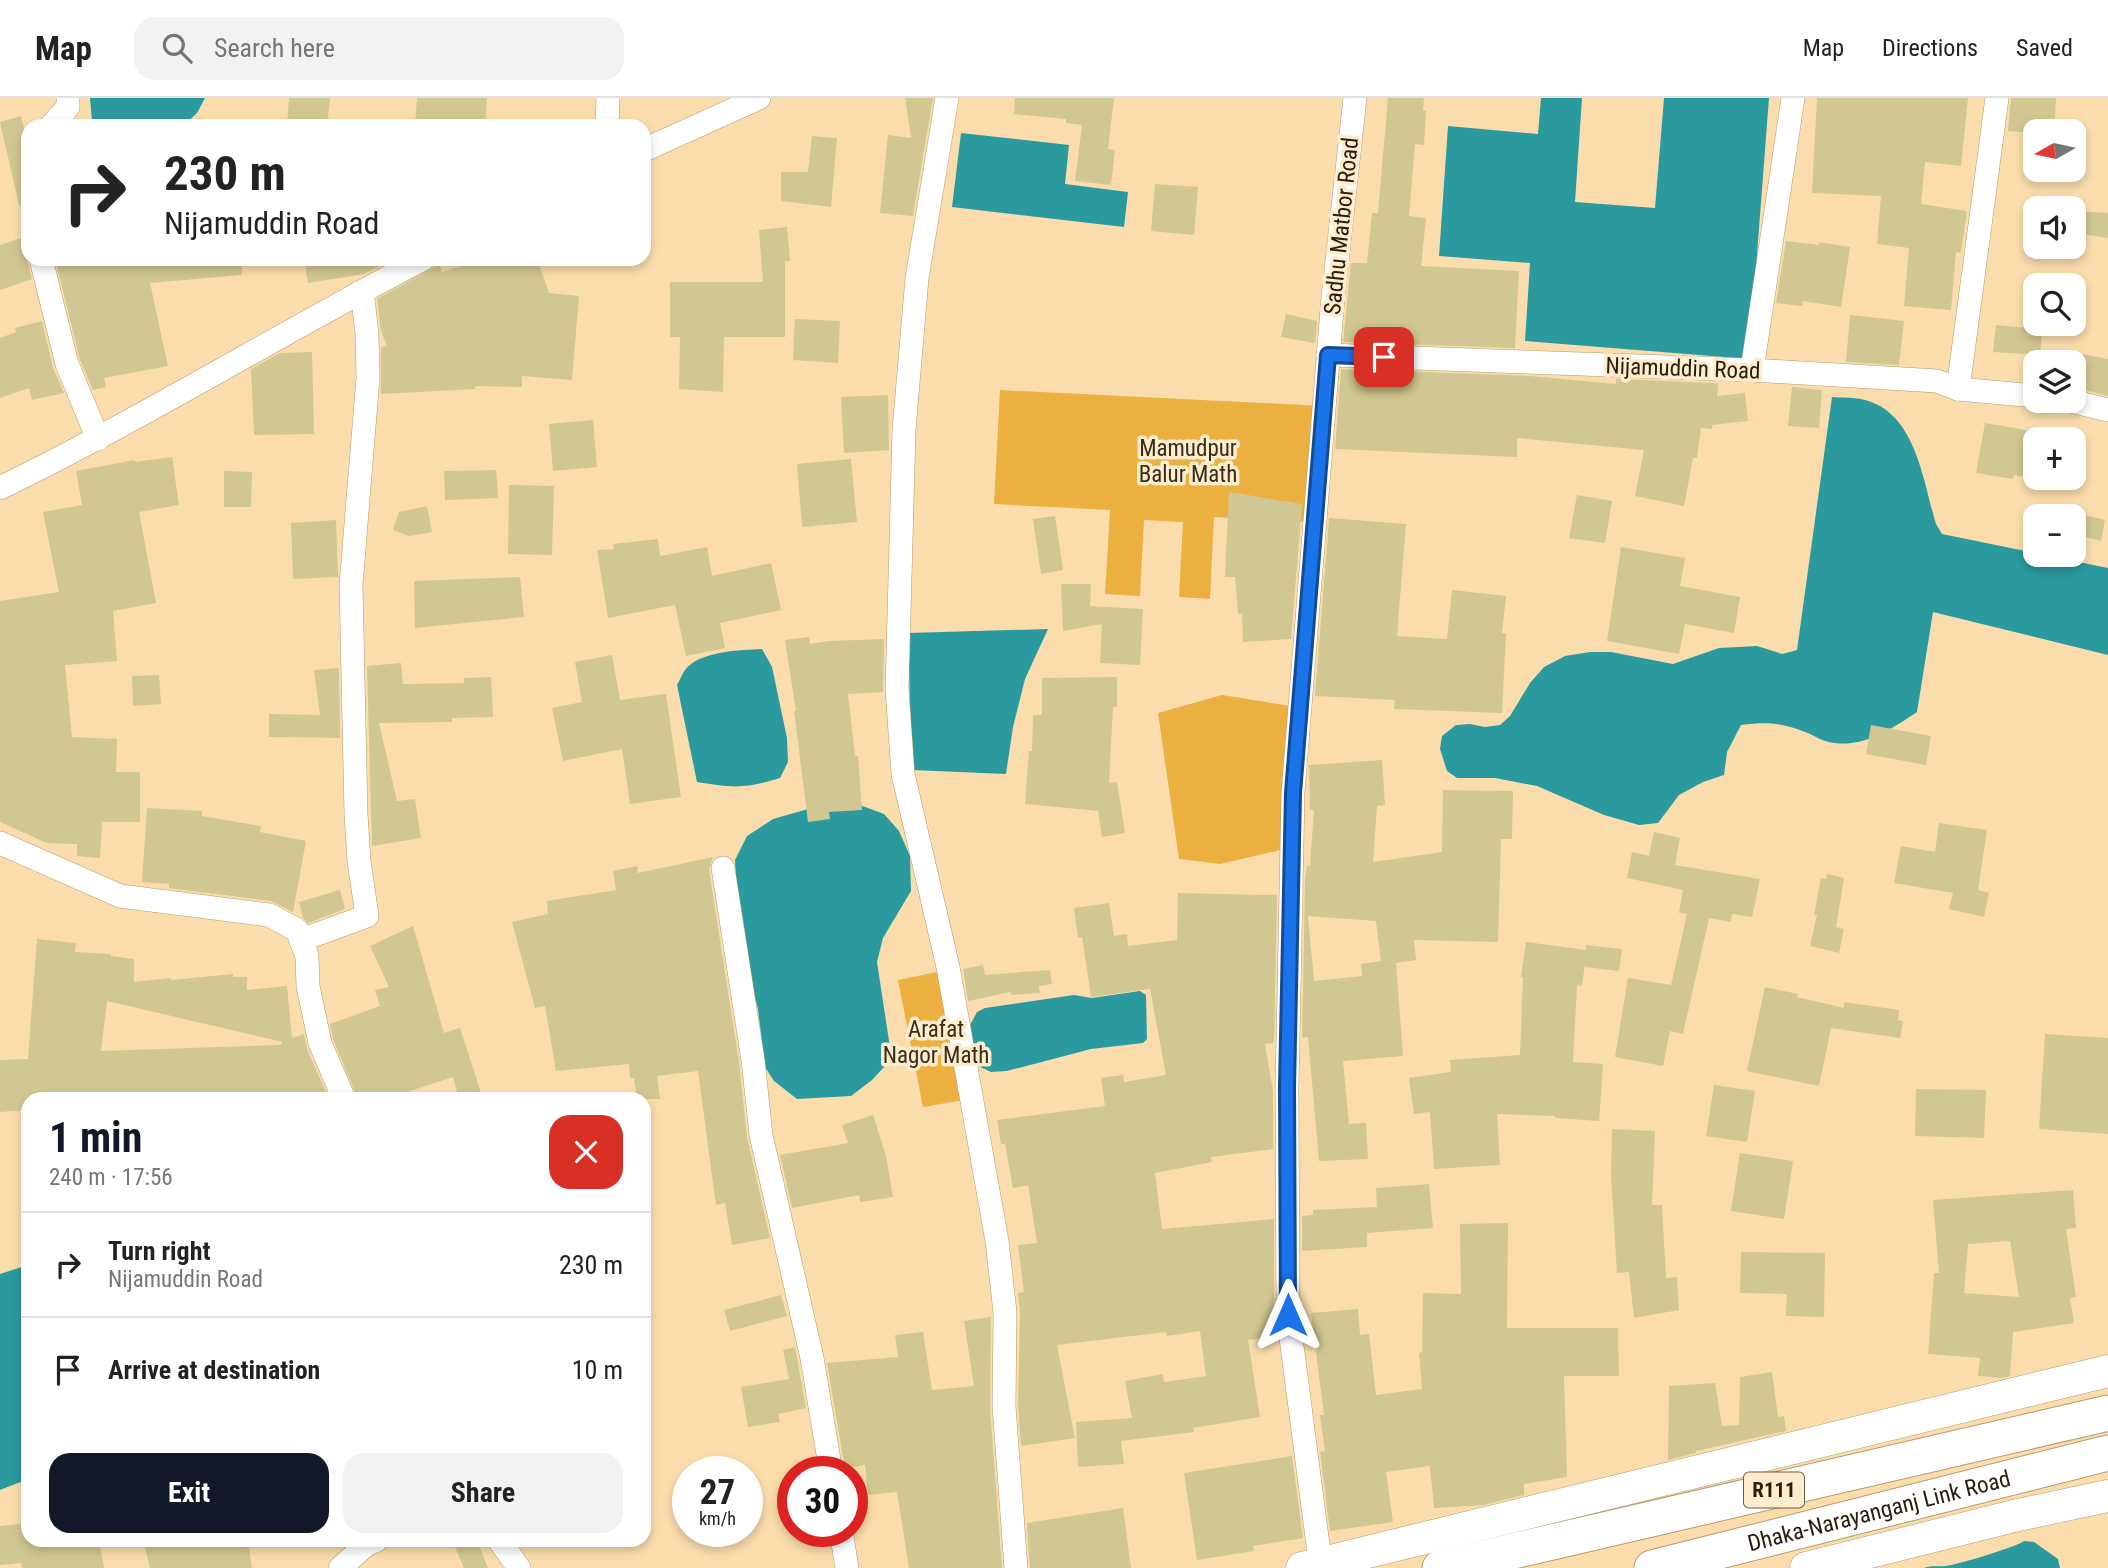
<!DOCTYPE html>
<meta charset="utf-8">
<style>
body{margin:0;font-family:"Roboto Condensed",sans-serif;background:#f2f2f2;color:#222;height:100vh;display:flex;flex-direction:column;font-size:26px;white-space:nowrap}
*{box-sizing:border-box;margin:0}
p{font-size:23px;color:#767676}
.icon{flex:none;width:38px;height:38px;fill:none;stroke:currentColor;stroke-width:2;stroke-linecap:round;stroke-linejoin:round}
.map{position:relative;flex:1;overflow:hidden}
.panel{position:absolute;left:21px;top:994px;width:630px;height:455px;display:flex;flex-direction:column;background:#fff;border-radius:21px;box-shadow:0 4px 10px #0003}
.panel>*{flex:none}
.banner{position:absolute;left:21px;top:21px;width:630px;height:147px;border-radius:21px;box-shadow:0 4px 10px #0003;background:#fff;color:#222;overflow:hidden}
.needle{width:46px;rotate:261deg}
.fabs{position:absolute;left:2023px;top:21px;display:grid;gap:14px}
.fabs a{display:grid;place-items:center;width:63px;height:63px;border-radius:14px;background:#fff;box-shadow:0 4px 10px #0003;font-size:35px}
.speed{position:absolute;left:672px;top:1358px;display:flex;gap:14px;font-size:35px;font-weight:700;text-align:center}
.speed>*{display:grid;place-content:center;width:91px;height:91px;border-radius:50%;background:#fff;box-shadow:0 4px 10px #0003;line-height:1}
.speed small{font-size:18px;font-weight:400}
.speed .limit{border:10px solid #d22;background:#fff;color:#111}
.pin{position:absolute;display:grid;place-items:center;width:60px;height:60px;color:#fff;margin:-30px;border-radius:14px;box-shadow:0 4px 10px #0006}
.me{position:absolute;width:77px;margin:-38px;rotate:0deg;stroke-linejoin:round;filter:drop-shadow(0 0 5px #0008)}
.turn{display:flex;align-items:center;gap:24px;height:147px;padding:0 28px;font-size:32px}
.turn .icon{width:91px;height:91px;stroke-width:2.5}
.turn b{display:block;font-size:49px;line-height:60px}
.round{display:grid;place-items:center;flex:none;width:74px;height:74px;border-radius:21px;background:#f2f2f2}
.headline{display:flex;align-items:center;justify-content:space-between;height:119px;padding:0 28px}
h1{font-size:42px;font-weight:700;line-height:52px;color:#111827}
.action{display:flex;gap:14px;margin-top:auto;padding:14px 28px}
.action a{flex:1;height:80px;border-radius:21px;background:#111827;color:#fff;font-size:28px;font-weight:700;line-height:80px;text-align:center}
.action a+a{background:#f2f2f2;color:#222}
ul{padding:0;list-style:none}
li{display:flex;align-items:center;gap:21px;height:105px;padding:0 28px;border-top:2px solid #e0e0e0}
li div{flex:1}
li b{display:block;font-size:26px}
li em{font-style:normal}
header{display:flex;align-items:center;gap:42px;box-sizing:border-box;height:98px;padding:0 35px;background:#fff;border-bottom:2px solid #e0e0e0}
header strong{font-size:33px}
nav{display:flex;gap:38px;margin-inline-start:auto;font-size:24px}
.search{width:490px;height:63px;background:#f2f2f2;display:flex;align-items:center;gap:18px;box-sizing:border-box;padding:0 24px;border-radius:21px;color:#767676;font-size:26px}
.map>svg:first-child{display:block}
.green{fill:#ecb040}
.water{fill:#2b9a9f}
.building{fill:#d1c792;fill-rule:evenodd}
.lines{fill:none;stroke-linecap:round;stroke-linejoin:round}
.street-casing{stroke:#b6996c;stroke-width:24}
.secondary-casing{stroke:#b6996c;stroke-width:33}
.primary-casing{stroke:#b6996c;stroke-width:37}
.street{stroke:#fff;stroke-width:23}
.secondary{stroke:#fff;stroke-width:32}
.primary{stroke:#fff;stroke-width:35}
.route-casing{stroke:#114b97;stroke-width:18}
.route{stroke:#1a73e8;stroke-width:12}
.labels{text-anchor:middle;stroke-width:7;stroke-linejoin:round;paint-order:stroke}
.shield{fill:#feeccf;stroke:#685b45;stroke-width:2}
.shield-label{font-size:21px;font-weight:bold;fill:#281d0a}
.street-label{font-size:23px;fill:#281d0a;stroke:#feeccf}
.park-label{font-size:23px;fill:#392d18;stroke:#feeccf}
</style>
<header>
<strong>Map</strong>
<div class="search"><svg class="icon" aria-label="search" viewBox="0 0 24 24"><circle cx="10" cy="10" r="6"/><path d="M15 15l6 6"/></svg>Search here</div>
<nav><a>Map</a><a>Directions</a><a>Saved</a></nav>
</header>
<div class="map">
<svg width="2108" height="1470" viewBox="0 0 2108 1470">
<rect width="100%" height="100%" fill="#fbddad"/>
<!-- green -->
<g class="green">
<polygon points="1000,292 1324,308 1313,420 1301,424 1214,419 1210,501 1179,499 1183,424 1144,422 1140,498 1105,496 1110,412 994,406"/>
<polygon points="1222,597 1296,609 1285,751 1220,766 1179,761 1158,615"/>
<polygon points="942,873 964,1002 923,1009 898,882"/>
</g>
<!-- water -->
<g class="water">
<polygon points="90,0 205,0 197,15 183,28 159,28 141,24 117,27 92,23"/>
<polygon points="1541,0 1582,0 1575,104 1655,110 1664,0 1769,0 1749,261 1525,243 1530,165 1439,158 1448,28 1538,36"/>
<polygon points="961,35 1069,47 1065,86 1128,94 1124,129 952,109"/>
<path d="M1832 299C1842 300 1855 299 1865 302 1916 315 1923 383 1936 426L1942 436 2108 470V557L1933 514 1917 614C1890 632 1859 653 1825 643 1818 641 1812 636 1805 634 1781 624 1766 624 1741 627L1727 654 1724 677 1703 684 1679 697 1658 725 1639 727 1604 717 1537 688 1495 680H1457L1447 673 1440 651 1442 638 1456 627 1470 626 1485 629 1500 627 1510 618 1530 585 1544 569 1565 558 1590 554H1611L1673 566 1719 550 1757 548 1782 556 1797 552Z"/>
<polygon points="1048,531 1025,581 1013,629 1006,676 912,672 908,535"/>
<path d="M762 551 772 569 787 640 788 664 780 680C745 691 733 690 697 684L677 587C680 582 682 576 685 572 699 553 741 552 762 551Z"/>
<polygon points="857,706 884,716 899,733 910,758 911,793 883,840 877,864 889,943 886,967 872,982 851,998 797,1001 774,983 765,969 758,911 750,880 737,796 735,762 747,738 773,721 815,709"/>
<polygon points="1140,893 1146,897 1147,941 1143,945 1091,951 1007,973 991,974 980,969 975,960 970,927 977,914 985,910 1074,897 1092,900"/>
<polygon points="28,1167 28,1381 0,1392 0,1176"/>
<path d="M2024 1443 2034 1444 2058 1461 2060 1470H1924C1933 1467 1936 1469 1945 1468 1954 1468 2019 1448 2024 1443Z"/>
</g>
<!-- building -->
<g class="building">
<polygon points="289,0 330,0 327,28 287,28"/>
<polygon points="417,0 487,0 485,28 415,28"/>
<polygon points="905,0 933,0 913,118 880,115 888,37 911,40"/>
<polygon points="1015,0 1114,0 1108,51 1115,52 1111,87 1075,83 1082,27 1066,25 1066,21 1014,16"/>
<polygon points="1388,0 1424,0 1423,12 1426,13 1424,47 1415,46 1409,118 1426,120 1421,168 1519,173 1515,250 1343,244 1351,165 1367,165 1372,115 1378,115"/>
<polygon points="1817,0 1968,0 1961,68 1925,64 1921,106 1967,113 1961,155 1956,154 1951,212 1904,208 1909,150 1877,146 1881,98 1812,95"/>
<polygon points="2011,0 2056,0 2054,33 2035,33 2035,35 2008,33"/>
<polygon points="21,18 28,46 28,106 19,107 0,24"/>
<polygon points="812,38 837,40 831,109 781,103 781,74 808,74"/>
<polygon points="1155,86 1198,89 1194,137 1151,133"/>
<polygon points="2074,113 2108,115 2108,140 2074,135"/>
<polygon points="787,129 790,163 785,163 785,239 724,239 723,294 679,291 680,239 670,239 670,184 763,184 759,132"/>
<polygon points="21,140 32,181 0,192 0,147"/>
<polygon points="1786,143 1819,147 1819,144 1850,149 1841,209 1803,203 1802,208 1776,205"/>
<polygon points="55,161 241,161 242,177 150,185 168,268 104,280 106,289 93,292 80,262"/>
<polygon points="304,161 381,161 381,167 364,176 308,185"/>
<polygon points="483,161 537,161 549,195 579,198 572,282 522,278 522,289 475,288 475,291 381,296 381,249 387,248 381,233 377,201 439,166 442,174"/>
<polygon points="1286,216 1317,223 1315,245 1281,239"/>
<polygon points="1850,217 1904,223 1899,267 1846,264"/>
<polygon points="795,221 840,223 838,265 793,262"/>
<polygon points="42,223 53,270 64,295 32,302 29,290 0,300 0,240 16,234 15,230"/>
<polygon points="1996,227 2042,231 2040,257 1993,254"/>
<polygon points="312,254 314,336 254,337 251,271 280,255"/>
<polygon points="2082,256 2108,261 2108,298 2074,289"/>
<polygon points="1341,271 1530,278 1616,286 1616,281 1714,285 1718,285 1717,298 1745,295 1748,323 1712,327 1712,331 1701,330 1697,360 1693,360 1684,408 1635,398 1644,352 1517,340 1517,359 1335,351"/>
<polygon points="1792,289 1822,292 1819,330 1788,328"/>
<polygon points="888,297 889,352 844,355 841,299"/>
<polygon points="593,322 597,369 553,373 549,326"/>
<polygon points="1985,325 2048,336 2047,341 2035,341 2035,380 2040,380 2039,382 2014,377 2013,381 1976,375"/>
<polygon points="172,359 179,407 139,414 156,505 113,513 117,563 65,567 72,639 117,641 116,674 140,674 140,724 102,724 100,760 77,758 77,746 47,745 0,724 0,503 59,494 43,414 82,407 76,373 135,362 135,364"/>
<polygon points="851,361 857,424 802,429 797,366"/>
<polygon points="496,372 498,400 445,402 444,373"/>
<polygon points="224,373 252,374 251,409 224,409"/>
<polygon points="509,387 554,388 552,457 508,456"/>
<polygon points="1229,394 1302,406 1291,541 1243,544 1242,516 1238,516 1235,479 1225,479"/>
<polygon points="1577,397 1612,403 1605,445 1569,440"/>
<polygon points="427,408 432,434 409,438 393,432 399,414"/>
<polygon points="2074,414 2105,422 2101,443 2074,436"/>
<polygon points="1055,418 1063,472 1041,476 1033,421"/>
<polygon points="1329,420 1406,426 1397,538 1447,541 1452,492 1506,498 1502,535 1506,535 1502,615 1394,611 1395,602 1315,598"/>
<polygon points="336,422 338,479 293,481 291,425"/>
<polygon points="658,441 660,458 707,449 712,478 771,465 781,512 720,525 725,550 686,558 675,507 608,520 597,452 614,451 613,446"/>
<polygon points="1621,449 1685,460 1680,488 1740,499 1734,535 1685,526 1679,556 1607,543"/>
<polygon points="520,479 524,519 415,530 414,483"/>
<polygon points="1061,486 1091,486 1090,508 1143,511 1140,567 1100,565 1102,526 1063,533"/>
<polygon points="809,539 810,546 829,543 884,541 883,594 848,596 855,658 858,658 862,712 829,714 830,721 808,724 794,613 796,613 785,542"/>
<polygon points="612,557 620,602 666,596 681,699 630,706 622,651 563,663 552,610 582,604 575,564"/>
<polygon points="401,565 403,586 464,585 464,580 491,579 493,619 452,620 452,624 379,625 397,703 415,701 421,740 372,748 367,568"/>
<polygon points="339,570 340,640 269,639 269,616 320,617 314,572"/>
<polygon points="159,577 161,606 133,608 132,578"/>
<polygon points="1117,579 1117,609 1113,609 1109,685 1117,684 1125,735 1102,739 1098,713 1025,706 1029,653 1032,653 1033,617 1042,617 1042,580"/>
<polygon points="1871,627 1931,638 1926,667 1866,656"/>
<path d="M1382 662 1385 707 1377 708 1373 764 1442 754 1443 692 1513 693 1512 741H1501L1498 844 1414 842 1416 862 1396 865 1403 958 1343 963 1349 1026 1366 1025 1368 1061 1319 1063 1308 939 1302 940 1305 782 1307 768H1310L1314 712H1310L1309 667ZM1308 818 1376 823 1381 863 1361 866 1362 878 1314 883Z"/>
<polygon points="147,710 202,713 202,718 261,728 260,734 306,743 293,814 271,803 169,790 169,786 142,784"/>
<polygon points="1939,725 1987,732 1978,792 1989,795 1984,819 1949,811 1953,795 1894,785 1901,748 1935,754"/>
<polygon points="1654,734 1680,740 1675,767 1760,781 1752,819 1732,816 1731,824 1709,820 1683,936 1670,933 1663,968 1615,959 1628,880 1671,887 1687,816 1679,815 1683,792 1627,780 1632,754 1649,758"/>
<polygon points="713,759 709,772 739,964 747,1039 770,1140 732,1147 725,1105 716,1107 698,973 657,978 660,1001 637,1001 634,980 630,980 629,966 556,973 545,908 535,910 512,824 548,816 547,803 616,792 613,773 637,768 638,775"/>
<polygon points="1827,776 1844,780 1836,829 1844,831 1839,855 1810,848 1817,817 1814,817 1821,780 1826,781"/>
<polygon points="340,792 345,811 308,825 303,820 299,804"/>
<polygon points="1178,795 1277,797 1274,945 1265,946 1273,993 1273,1051 1211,1059 1212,1064 1155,1075 1162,1131 1274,1121 1274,1217 1277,1238 1248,1242 1260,1319 1193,1330 1194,1334 1121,1343 1124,1366 1078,1369 1076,1324 1132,1320 1125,1283 1163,1276 1164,1284 1206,1278 1200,1233 1167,1238 1166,1234 1057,1247 1075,1340 1021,1348 1018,1308 1020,1214 1018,1195 1024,1194 1018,1147 1037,1145 1028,1087 1013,1090 1005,1046 1001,1046 997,1022 1105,1008 1101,980 1123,977 1124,984 1166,977 1150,891 1091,899 1082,839 1078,840 1074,810 1109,805 1114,838 1127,836 1128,848 1177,842"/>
<polygon points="413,828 444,935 460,930 483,1001 459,1001 453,979 410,993 412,1001 358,1001 333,941 330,926 380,908 375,892 389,889 370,848"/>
<path d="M37 841 76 845 75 854 111 856V858L134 861V884L171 880V882L233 876V879H247V892L287 888 292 940 304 936 307 951 329 1001H28V1012L0 1014V962L28 961ZM107 903 283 944 280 947 101 953Z"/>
<polygon points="1526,844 1586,852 1586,847 1622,851 1619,873 1585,869 1585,866 1582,888 1577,887 1573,964 1603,966 1599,1023 1555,1020 1555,1018 1497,1016 1500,1067 1434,1071 1430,1014 1414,1016 1409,980 1451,974 1450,962 1520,957 1523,879 1521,879"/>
<polygon points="983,867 985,877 1050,872 1052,886 1039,888 1040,895 1011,897 1011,894 968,903 963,871"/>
<polygon points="1765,889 1798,896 1797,899 1844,910 1844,904 1899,912 1898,922 1903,923 1900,940 1831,930 1819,988 1747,973"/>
<polygon points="2045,936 2108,940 2108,1036 2039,1031"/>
<polygon points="1714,987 1755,993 1747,1044 1706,1038"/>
<polygon points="1916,991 1986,992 1984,1040 1915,1038"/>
<polygon points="873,1017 886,1058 893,1099 860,1104 859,1097 792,1110 780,1057 848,1045 842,1027"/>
<polygon points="1612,1031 1655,1033 1652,1107 1662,1107 1666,1180 1677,1179 1679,1212 1634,1220 1629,1174 1617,1175 1611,1079"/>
<polygon points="1740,1055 1793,1063 1784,1121 1731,1113"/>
<polygon points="1429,1086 1433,1130 1367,1135 1367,1149 1302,1153 1302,1118 1313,1117 1313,1112 1377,1109 1376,1090"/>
<path d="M2073 1092 2076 1130 2066 1131 2076 1199 2070 1200 2074 1225 2013 1234 2010 1278 2002 1280 1978 1278 1980 1260 1928 1256 1934 1175H1939L1933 1102ZM2010 1143 2019 1199 1964 1195 1968 1146Z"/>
<polygon points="1508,1125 1507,1230 1618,1230 1619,1278 1564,1278 1567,1379 1524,1386 1524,1397 1484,1407 1434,1410 1430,1368 1386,1374 1393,1424 1330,1433 1320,1354 1325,1353 1320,1317 1324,1317 1311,1215 1358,1211 1360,1237 1369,1236 1376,1297 1422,1291 1419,1255 1422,1254 1423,1195 1461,1196 1460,1126"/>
<polygon points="1741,1154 1825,1155 1824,1219 1786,1218 1787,1196 1740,1195"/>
<polygon points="781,1197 787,1218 730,1233 724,1212"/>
<polygon points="991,1219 990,1309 1002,1470 909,1470 897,1394 868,1397 865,1367 845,1371 827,1265 898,1259 895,1237 923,1234 932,1292 974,1288 964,1223"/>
<polygon points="795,1249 806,1310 778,1316 780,1324 748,1329 741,1289 789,1281 783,1252"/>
<polygon points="1772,1274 1778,1319 1784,1318 1786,1333 1696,1353 1696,1355 1668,1362 1669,1288 1715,1285 1722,1328 1739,1327 1740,1279"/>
<polygon points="1292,1358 1303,1440 1253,1448 1254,1453 1197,1462 1184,1375"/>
<polygon points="1123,1410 1131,1470 1030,1470 1027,1425"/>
<polygon points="28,1425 28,1442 99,1442 104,1470 22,1470 21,1465 0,1467 0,1428"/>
<polygon points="143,1442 248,1442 252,1470 150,1470"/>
<polygon points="452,1442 477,1442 488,1470 464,1470"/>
</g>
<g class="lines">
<defs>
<g id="street">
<polyline points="947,0 917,180 904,332 897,591 903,676 948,869 997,1143 1005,1214 1004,1308 1016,1470"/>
<polyline points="51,28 68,9 68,0"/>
<polyline points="607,28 608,0"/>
<polyline points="644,52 759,0"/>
<polyline points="41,161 67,266 98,341"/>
<polyline points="1328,257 1752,272 1937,283 1958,291 2035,298"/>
<polyline points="1752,272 1793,0"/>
<polyline points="1958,291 1997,0"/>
<polyline points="2071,303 2108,312"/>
<path d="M0 390C144 320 281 235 423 161"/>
<polyline points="0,745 120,798 269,817 297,832 307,858 308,888 320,945 344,1001"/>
<polyline points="723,770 753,962 761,1037 812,1260 831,1374"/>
<polyline points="301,842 367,818 359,763 356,716 351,487 368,280 367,236 363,201 360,194"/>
<polyline points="841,1433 847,1470"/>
<polyline points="499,1442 519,1470"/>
<polyline points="340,1470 366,1447 377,1442"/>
<polyline points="1321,1470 1288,1217 1287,989 1293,695 1333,199 1355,0"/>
</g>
<g id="secondary">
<polyline points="1302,1470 2108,1273"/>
<polyline points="1806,1470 2018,1417 2108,1398"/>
</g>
<g id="primary">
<polyline points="1440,1470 2108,1315"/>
<path id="s1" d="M1652 1470 2108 1355"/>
</g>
</defs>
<!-- street casing -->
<use href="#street" class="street-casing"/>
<!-- secondary casing -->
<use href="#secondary" class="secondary-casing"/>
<!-- primary casing -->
<use href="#primary" class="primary-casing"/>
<!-- street -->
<use href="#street" class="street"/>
<!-- secondary -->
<use href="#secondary" class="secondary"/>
<!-- primary -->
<use href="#primary" class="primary"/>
</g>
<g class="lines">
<defs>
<polyline id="route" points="1288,1217 1287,989 1293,695 1328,257 1384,259"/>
</defs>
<!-- route casing -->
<use href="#route" class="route-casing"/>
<!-- route -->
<use href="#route" class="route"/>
</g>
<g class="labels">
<!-- shield labels -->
<rect class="shield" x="1744" y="1374.5" width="60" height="35" rx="5"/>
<g class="shield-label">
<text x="1774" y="1399">R111</text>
</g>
<!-- street labels -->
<g class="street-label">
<text transform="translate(1341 128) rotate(-84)" y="8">Sadhu Matbor Road</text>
<text transform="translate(1683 270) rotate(2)" y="8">Nijamuddin Road</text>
<text dy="8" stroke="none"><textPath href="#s1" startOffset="234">Dhaka-Narayanganj Link Road</textPath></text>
</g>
<!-- park labels -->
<g class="park-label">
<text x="1188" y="358">Mamudpur<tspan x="1188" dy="26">Balur Math</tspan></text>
<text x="936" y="939">Arafat<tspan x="936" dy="26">Nagor Math</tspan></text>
</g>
</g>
</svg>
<div class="fabs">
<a><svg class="needle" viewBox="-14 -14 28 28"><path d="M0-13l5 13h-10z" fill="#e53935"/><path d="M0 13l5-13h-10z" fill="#767676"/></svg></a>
<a><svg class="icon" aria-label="sound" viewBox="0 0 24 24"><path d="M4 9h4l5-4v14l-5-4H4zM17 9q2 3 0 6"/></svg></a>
<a><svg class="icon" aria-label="search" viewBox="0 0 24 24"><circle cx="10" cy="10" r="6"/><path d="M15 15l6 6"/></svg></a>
<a><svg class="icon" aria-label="layers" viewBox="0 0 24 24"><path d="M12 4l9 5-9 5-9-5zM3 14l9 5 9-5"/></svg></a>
<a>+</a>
<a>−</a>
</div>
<div class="speed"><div>27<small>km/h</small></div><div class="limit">30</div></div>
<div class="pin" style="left:1384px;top:259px;background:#d93025"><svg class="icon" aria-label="arrive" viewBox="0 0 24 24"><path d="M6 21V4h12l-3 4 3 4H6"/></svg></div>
<svg class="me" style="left:1288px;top:1217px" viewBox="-20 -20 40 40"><path d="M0-17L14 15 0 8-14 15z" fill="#1a73e8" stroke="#fff" stroke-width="4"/></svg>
<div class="banner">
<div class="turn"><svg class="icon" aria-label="right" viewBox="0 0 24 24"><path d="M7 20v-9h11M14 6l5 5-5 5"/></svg><div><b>230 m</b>Nijamuddin Road</div></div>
</div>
<section class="panel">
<div class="headline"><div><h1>1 min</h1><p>240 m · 17:56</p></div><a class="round" style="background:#d93025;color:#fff"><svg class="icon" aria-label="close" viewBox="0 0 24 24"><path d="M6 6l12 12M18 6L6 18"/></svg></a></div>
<ul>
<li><svg class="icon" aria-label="right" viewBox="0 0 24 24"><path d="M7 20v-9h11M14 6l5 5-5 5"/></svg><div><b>Turn right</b><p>Nijamuddin Road</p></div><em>230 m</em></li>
<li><svg class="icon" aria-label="arrive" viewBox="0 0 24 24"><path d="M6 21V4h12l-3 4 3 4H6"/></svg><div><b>Arrive at destination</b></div><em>10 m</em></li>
</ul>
<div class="action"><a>Exit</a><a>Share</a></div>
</section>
</div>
